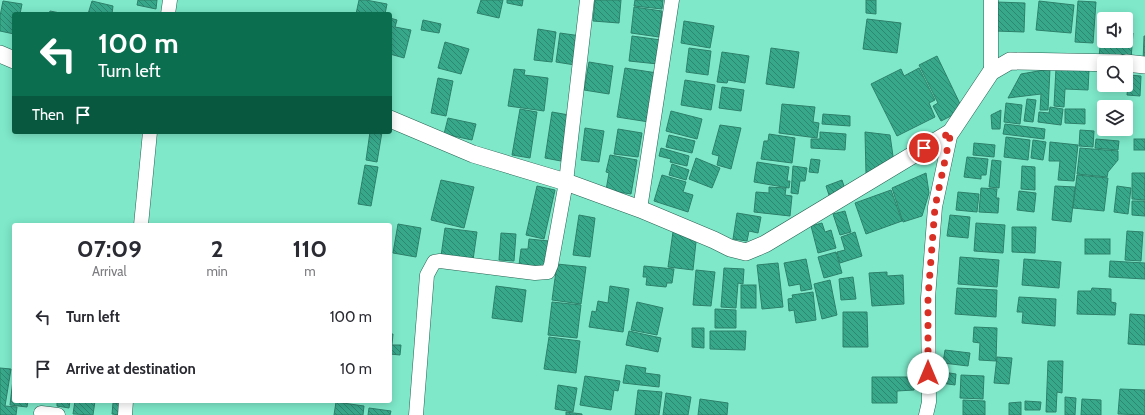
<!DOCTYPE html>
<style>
body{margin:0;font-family:Cabin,sans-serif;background:#f7f7f7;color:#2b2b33;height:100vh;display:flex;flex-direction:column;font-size:15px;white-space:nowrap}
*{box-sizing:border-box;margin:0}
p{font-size:13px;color:#7c7c81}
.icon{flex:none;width:22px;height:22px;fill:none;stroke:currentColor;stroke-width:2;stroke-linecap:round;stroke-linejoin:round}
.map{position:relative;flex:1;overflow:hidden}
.sheet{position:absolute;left:12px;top:223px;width:380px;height:180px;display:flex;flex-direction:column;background:#fff;border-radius:4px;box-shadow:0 2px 10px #0003}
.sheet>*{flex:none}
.top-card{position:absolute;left:12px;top:12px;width:380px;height:122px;border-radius:4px;box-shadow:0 2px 10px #0003;background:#0b6e4f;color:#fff;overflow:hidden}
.buttons{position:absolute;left:1097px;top:12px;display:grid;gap:8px}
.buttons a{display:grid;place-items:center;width:36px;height:36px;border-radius:4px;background:#fff;box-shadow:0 2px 10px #0003;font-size:20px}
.pin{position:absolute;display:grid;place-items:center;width:34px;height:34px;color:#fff;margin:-17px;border:2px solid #fff;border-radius:50%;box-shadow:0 1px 4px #0007}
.me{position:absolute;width:44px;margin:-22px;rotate:0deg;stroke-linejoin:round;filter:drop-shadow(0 0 3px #0008)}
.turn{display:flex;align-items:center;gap:14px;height:84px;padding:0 20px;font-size:18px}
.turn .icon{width:52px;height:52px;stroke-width:2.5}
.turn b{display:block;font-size:28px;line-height:34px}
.then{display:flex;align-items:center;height:38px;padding:0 20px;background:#0003;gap:8px;font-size:15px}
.eta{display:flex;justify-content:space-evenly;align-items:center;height:68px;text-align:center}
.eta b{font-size:24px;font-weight:700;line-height:28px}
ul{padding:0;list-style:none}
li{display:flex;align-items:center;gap:12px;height:52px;padding:0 20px}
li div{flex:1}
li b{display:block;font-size:15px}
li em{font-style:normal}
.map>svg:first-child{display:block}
.building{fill:url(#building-back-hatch);stroke:#2d816b}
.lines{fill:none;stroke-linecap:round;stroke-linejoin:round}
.minor-casing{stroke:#276050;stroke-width:15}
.tertiary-casing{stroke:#276050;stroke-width:18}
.minor{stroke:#fff;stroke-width:14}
.tertiary{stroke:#fff;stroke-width:17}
.route{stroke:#d93025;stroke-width:7;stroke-dasharray:0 12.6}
</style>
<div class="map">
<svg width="1145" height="415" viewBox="0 0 1145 415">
<defs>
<pattern id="building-back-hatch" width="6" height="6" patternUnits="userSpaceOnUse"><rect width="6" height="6" fill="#38a88b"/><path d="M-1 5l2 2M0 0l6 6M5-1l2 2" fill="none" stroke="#2d8871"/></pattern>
</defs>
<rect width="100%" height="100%" fill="#7ee8c9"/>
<!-- building -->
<g class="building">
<polygon points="138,0 157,0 156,9 137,5"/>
<polygon points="359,0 366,0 387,4 385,14 356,14"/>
<polygon points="481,0 503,0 499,18 477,13"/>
<polygon points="507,0 523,0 522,6 507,3"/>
<polygon points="595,0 621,0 619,23 593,21"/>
<polygon points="635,0 663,0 662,9 634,6"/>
<polygon points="866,0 876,0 876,14 866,13"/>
<polygon points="3,1 22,4 20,14 14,14 14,34 0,31 0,16"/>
<polygon points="92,1 113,6 112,14 88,14"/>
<polygon points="1039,1 1074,5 1071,33 1036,30"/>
<polygon points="1078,1 1096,2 1093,43 1075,42"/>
<polygon points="996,2 1025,3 1024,32 995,31"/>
<polygon points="634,7 662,11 659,37 631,33"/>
<polygon points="50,11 65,14 49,14"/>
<polygon points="390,18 397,20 395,27 411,30 404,58 390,54"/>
<polygon points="867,19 901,23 897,53 863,49"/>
<polygon points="423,20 441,24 439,33 421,30"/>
<polygon points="684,21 714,26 710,48 681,43"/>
<polygon points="538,29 556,32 552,62 534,60"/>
<polygon points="560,33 581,36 575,65 556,62"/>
<polygon points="1126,33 1133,33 1131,59 1099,57 1101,37 1104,38 1104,41 1126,41"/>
<polygon points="632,36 661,40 658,64 629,61"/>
<polygon points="1144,36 1145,36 1145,62 1143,62"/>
<polygon points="445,42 469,49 461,74 438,68"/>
<polygon points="689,48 711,51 708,75 686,72"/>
<polygon points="771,48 799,52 794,88 766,84"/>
<polygon points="722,52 749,56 745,83 728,80 727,83 717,82"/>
<polygon points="937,56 963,110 941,121 933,106 938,103 919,65"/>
<polygon points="589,62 613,66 609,94 584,90"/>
<polygon points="625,68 657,73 649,122 617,117"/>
<polygon points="919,68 935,100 929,103 935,117 897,136 871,84 901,69 904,76"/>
<polygon points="1056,68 1089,70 1088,90 1065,89 1064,107 1054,106"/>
<polygon points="514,69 525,70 524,75 548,78 544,111 508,106"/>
<polygon points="1050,69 1048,110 1040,110 1041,94 1008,98 1021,74"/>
<polygon points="1129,75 1141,76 1140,96 1127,95"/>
<polygon points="438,78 453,81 446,116 431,113"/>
<polygon points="685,80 715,85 711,110 681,105"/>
<polygon points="722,87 744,90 741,111 719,108"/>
<polygon points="1027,99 1036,100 1033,122 1024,121"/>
<polygon points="1006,103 1022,105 1020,124 1004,122"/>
<polygon points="782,104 815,107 813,122 819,123 817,138 779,133"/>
<polygon points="1050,107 1063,109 1061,125 1038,122 1039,112 1049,113"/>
<polygon points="520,109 537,112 530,158 512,155"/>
<polygon points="1065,109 1085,109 1085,124 1065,123"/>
<polygon points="1001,110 1000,129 992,129 991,115"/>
<polygon points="671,111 702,119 697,139 666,131"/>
<polygon points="552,112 569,115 561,161 545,158"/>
<polygon points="823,114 850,116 850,126 822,124"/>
<polygon points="448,118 476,124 472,140 444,134"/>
<polygon points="1005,124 1045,129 1044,139 1003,134"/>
<polygon points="720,125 741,128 731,169 717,165 719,156 712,154"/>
<polygon points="585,128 604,131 599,162 581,160"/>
<polygon points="618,129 642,133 638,157 614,154"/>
<polygon points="1080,130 1094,131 1093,147 1079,146"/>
<polygon points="370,132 382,132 377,162 366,160"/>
<polygon points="820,132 846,134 845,150 811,148 811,139 820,139"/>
<polygon points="865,132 890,135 894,163 866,174"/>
<polygon points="769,134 795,138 792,163 761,159 764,141 768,141"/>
<polygon points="669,135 695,141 692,153 666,147"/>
<polygon points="1006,137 1030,140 1028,160 1004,157"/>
<polygon points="1096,139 1119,141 1118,150 1095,148"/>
<rect x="1134" y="139" width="11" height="11"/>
<polygon points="1033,140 1046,142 1043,160 1031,158"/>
<polygon points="1050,142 1078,145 1074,181 1058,180 1060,161 1049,161"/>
<polygon points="974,143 995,145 994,157 973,155"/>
<polygon points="661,148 689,156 687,166 670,162 671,159 659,156"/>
<polygon points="1080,148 1118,151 1118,160 1108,172 1107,177 1077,174"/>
<polygon points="610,155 637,160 631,194 606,190 609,173 606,172"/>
<polygon points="967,157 988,159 986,175 981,175 981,179 964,177"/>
<polygon points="696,158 720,168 712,188 689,179"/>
<polygon points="811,159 820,160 818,173 809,172"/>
<polygon points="992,160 1001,161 999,188 989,187"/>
<polygon points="757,162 789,167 787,181 790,181 789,188 754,182"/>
<polygon points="672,164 689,170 686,180 669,175"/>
<polygon points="365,165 378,167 371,206 358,204"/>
<polygon points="793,166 807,168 805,181 800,181 798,194 791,193"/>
<polygon points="1022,166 1035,167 1035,190 1021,189"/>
<polygon points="926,173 929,193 922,216 903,222 892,188"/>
<polygon points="1132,173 1145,173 1145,200 1132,199"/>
<polygon points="662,175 686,182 683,192 693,195 688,212 654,201"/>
<polygon points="1077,175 1108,178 1104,211 1073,208"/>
<polygon points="441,180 474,187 464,228 431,220"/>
<polygon points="842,180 846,192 830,198 826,186"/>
<polygon points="537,186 555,190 544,239 526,235"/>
<polygon points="1055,186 1075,187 1071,222 1052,220"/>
<polygon points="1117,186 1131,188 1128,214 1114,212"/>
<polygon points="769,187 786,188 785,195 792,196 790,216 754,212 756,192 769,193"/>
<polygon points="981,188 997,189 996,198 999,198 998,213 979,212"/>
<polygon points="891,190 902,221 866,234 855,203"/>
<polygon points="1019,191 1036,193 1034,212 1017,210"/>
<polygon points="958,192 979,194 977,212 956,210"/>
<polygon points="1132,201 1145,201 1145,216 1132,215"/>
<polygon points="845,211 851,232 840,235 833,214"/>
<polygon points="737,213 761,217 758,233 749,231 747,241 733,239"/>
<polygon points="579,215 595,218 590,257 573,255"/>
<polygon points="950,215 970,217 968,238 947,236"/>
<polygon points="822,223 825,232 831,230 836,248 818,253 811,226"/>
<polygon points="976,223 1005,225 1003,253 974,251"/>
<polygon points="398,224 421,228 416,257 393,253"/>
<polygon points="1012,227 1036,227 1035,253 1012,252"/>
<polygon points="445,228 477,232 473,260 441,256"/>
<polygon points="1127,231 1143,232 1141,261 1125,260"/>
<polygon points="673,232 692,235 696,242 693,270 668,267"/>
<polygon points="855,232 862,256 840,263 837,252 845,250 841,237"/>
<polygon points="501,233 516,234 514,261 499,260"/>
<polygon points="529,239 549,241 547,267 519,265 521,249 528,249"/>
<rect x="1085" y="239" width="25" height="15"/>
<polygon points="836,252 842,273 824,278 818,257"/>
<polygon points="960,257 999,260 997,287 958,284"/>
<polygon points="806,259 812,289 801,291 800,284 789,286 784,263"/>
<polygon points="1024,259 1061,262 1059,288 1022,285"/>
<polygon points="1110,261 1145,263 1145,279 1109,277"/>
<polygon points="778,263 783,307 762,309 757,265"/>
<polygon points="557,264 586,267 581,304 552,300"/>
<polygon points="644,266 674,269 672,283 667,283 666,287 646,285 647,277 643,277"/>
<polygon points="724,268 744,269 743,284 738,283 736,308 721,307"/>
<polygon points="696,270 715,272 711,306 693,305"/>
<polygon points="887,272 887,276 903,275 904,304 872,306 869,273"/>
<polygon points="853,277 856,299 841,300 839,279"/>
<polygon points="830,280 837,315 822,319 814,284"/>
<rect x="741" y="285" width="15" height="23"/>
<polygon points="496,286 526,290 522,322 492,318"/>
<polygon points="610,286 629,289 623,332 589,327 592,311 596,312 598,301 608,303"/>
<polygon points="957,288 997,290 996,317 955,314"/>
<polygon points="1092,288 1111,289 1111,302 1116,303 1115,315 1077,314 1078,291 1091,291"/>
<polygon points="813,292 816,320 796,323 794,310 789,311 788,299 793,298 792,295"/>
<polygon points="1019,297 1056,299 1055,326 1022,323 1023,312 1017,312"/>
<polygon points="552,302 581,305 577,338 548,335"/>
<polygon points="637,302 663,308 657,335 631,330"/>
<polygon points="715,309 736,310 736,328 715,328"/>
<polygon points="843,312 867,312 868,347 843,347"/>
<polygon points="1130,314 1145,315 1145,345 1128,344"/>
<polygon points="974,327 997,328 996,361 979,360 980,343 973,342"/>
<polygon points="692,328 704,328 704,348 692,347"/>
<polygon points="629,331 661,338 658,352 626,345"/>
<polygon points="710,331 746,331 745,350 710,349"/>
<polygon points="390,334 393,334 392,345 401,345 400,355 390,354"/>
<polygon points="549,337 580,341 576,373 544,369"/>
<polygon points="945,350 970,353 968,366 943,363"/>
<polygon points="997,357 1012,358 1009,384 994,383"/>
<polygon points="1048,361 1063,361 1062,393 1057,392 1056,412 1046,412"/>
<polygon points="626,365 646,368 645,373 660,375 659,387 623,383"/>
<polygon points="0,368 11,369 5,406 17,407 16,415 0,415"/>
<polygon points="14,371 14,401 28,401 27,407 10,405"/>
<polygon points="943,372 956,374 955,385 941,383"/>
<polygon points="961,375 984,376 983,399 960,398"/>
<polygon points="585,376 620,381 618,391 614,390 611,410 580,405"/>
<polygon points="872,377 914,377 914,390 897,391 897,403 872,403"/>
<polygon points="558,385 577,388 573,412 555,409"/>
<polygon points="1120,389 1145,390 1145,415 1118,414"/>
<polygon points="638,390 662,392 659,415 635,415"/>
<polygon points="666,393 691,397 688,415 663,415"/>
<polygon points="1065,397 1076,398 1075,415 1065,415"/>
<polygon points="700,399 728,403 727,415 698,415"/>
<polygon points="1082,399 1101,400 1101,415 1081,415"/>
<polygon points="963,400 985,401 985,415 963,415"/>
<polygon points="57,401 70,401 69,408 57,406"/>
<polygon points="75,401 95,401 93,415 73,414"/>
<polygon points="1025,401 1041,402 1040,410 1025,410"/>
<polygon points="336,402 364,406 363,415 334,415"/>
<polygon points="1021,402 1021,415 1009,415 1009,403"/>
<polygon points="113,403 120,404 119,415 112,414"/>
<polygon points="369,408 391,411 390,415 368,415"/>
<polygon points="566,412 582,414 582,415 566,415"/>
</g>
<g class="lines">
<defs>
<g id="minor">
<polyline points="991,0 991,72"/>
<polyline points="168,14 170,0"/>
<polyline points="640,209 672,0"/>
<polyline points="141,225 150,132"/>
<polyline points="41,413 58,415"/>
<polyline points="125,415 126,401"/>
<polyline points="416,415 427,275 434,262 440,261 535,273 548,272 551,265 566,182 587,0"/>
<polyline points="926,415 929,402 928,298 935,207 951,132"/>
</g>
<g id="tertiary">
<polyline points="0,54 14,60"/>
<polyline points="1126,63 1145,65"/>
<polyline points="390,119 473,154 566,182 640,209 714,240 730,248 746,252 765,244 951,132 991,72 1010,61 1120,63"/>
</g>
</defs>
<!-- minor casing -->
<use href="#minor" class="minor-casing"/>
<!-- tertiary casing -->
<use href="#tertiary" class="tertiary-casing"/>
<!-- minor -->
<use href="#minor" class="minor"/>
<!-- tertiary -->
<use href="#tertiary" class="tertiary"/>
</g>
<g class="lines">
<!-- route -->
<polyline class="route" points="924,148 951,132 935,207 928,298 928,373"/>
</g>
</svg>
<div class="buttons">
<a><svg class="icon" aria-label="sound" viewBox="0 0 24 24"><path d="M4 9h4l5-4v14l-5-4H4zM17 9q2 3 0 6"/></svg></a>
<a><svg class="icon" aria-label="search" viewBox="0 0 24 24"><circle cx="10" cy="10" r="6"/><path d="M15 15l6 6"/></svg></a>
<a><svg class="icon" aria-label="layers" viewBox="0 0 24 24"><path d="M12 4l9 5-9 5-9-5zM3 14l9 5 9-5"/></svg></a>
</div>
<div class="pin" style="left:924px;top:148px;background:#d93025"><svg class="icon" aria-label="arrive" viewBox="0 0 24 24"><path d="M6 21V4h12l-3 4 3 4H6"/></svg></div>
<svg class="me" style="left:928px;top:373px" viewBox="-20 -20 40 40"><circle r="19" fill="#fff"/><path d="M0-13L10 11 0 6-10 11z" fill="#d93025"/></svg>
<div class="top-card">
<div class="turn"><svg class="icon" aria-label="left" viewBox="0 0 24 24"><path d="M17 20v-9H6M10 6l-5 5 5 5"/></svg><div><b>100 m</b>Turn left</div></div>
<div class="then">Then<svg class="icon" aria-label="arrive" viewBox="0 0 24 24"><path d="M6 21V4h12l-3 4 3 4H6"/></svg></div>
</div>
<section class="sheet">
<div class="eta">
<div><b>07:09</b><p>Arrival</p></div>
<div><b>2</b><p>min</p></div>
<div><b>110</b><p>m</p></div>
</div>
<ul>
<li><svg class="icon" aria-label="left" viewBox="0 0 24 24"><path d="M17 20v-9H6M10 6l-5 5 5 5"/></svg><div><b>Turn left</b></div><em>100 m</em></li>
<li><svg class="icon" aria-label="arrive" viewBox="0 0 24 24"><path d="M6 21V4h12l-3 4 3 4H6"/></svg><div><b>Arrive at destination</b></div><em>10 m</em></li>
</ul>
</section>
</div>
